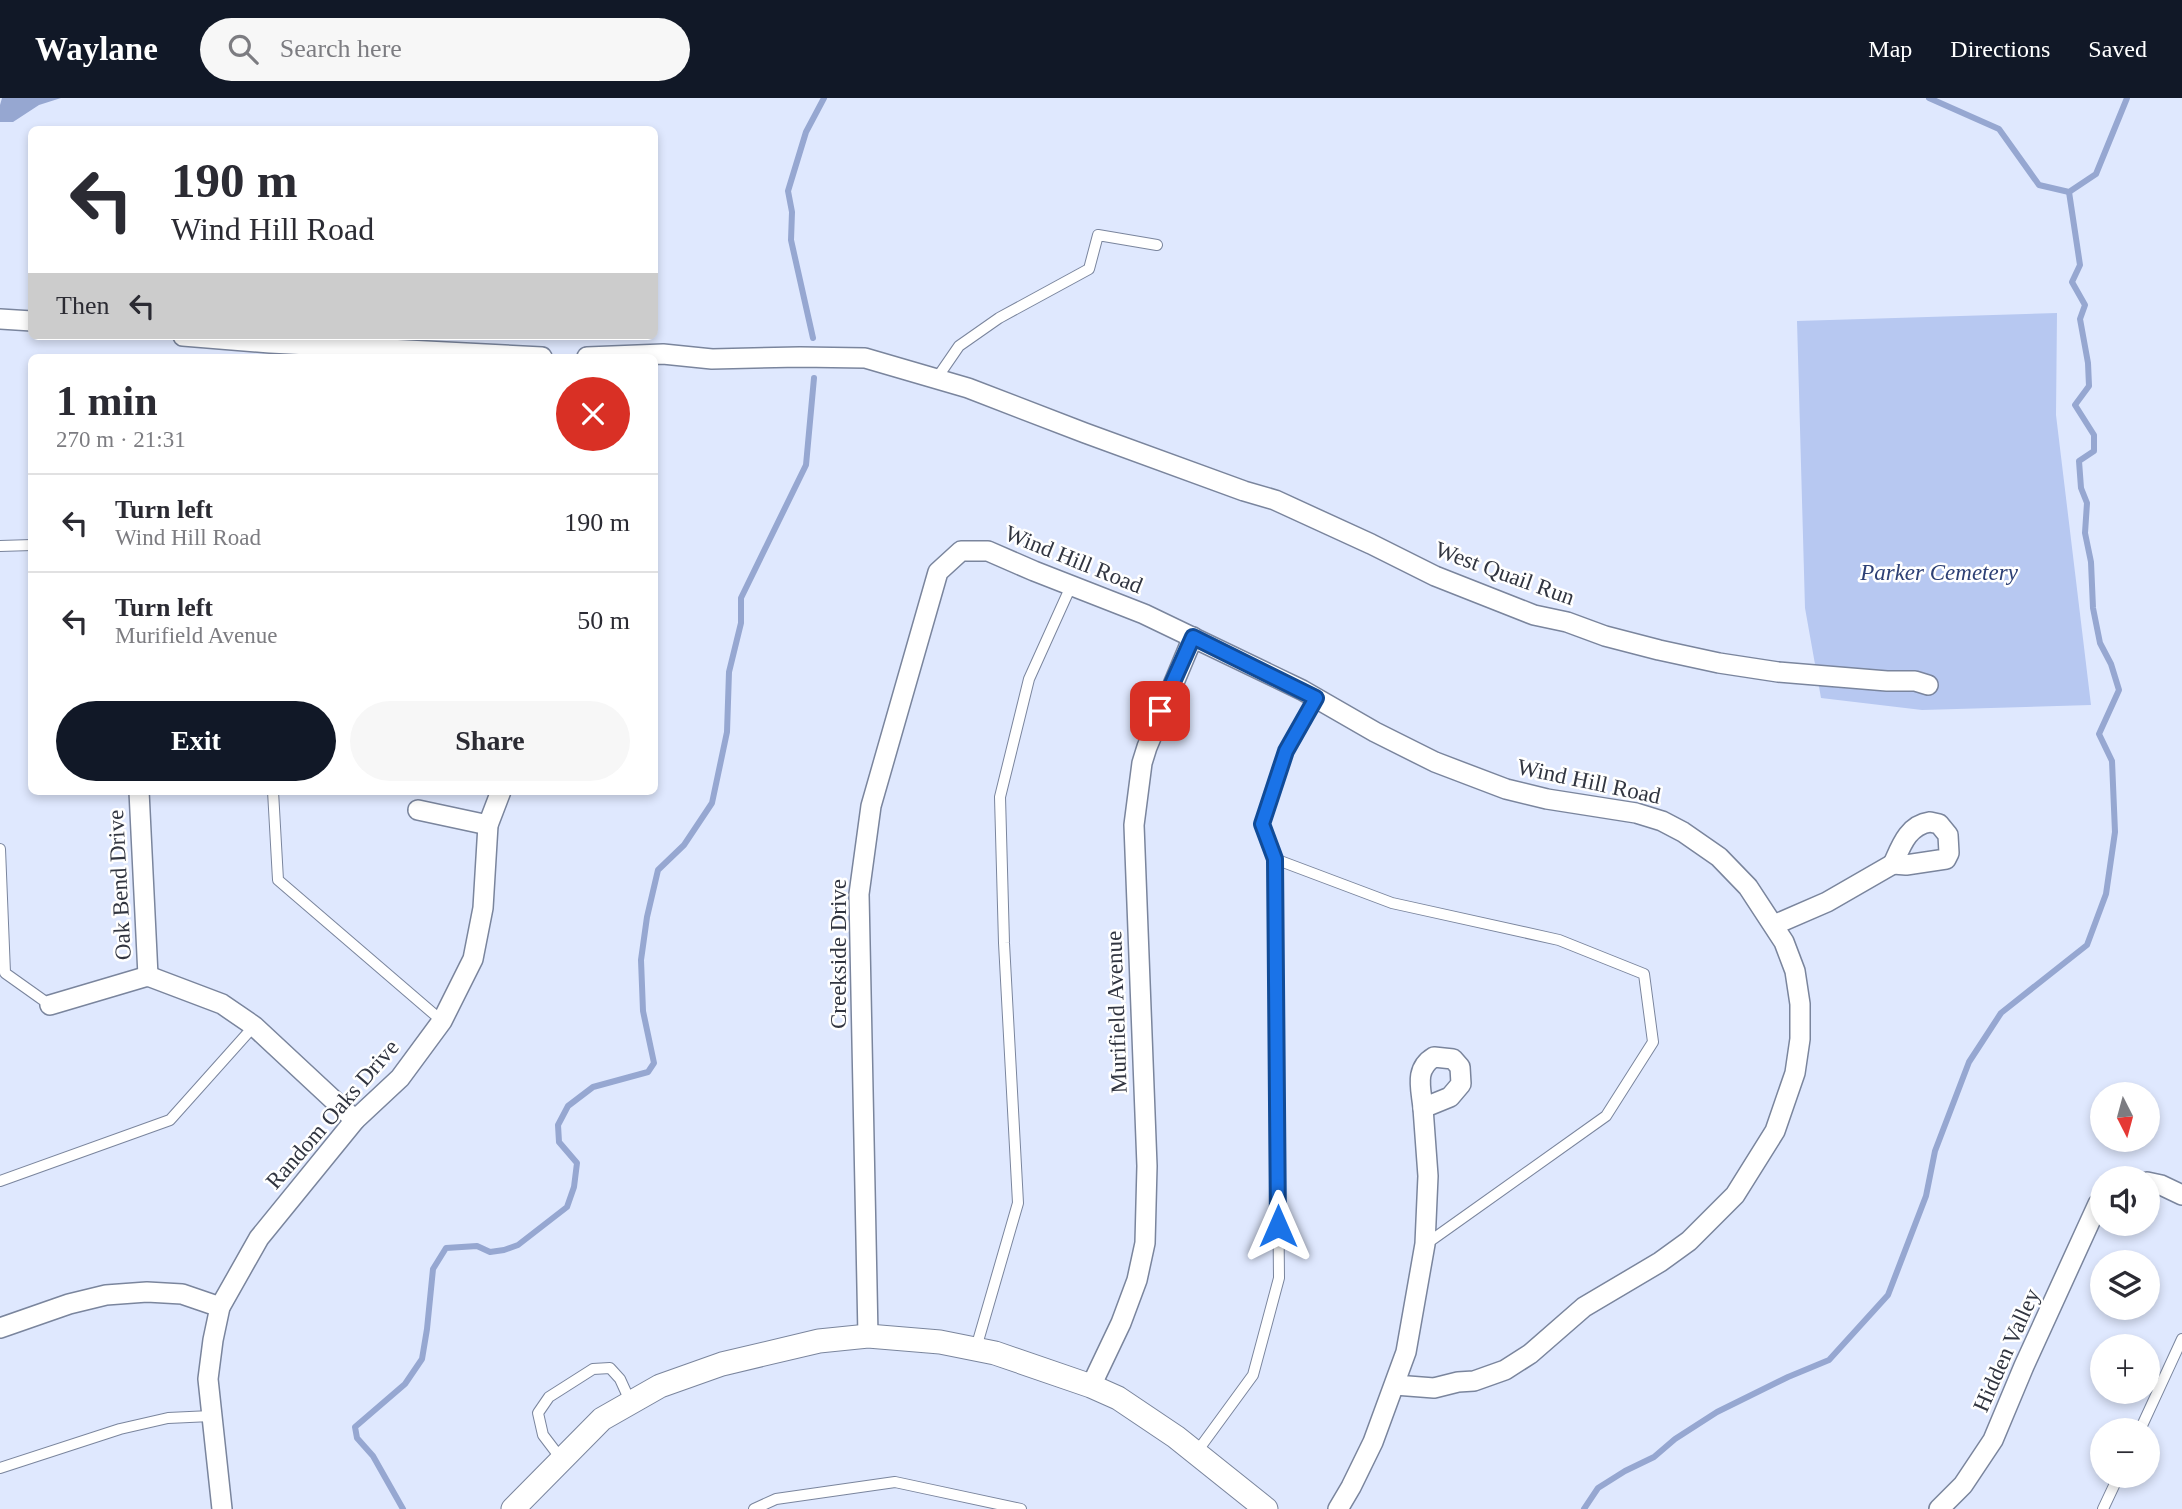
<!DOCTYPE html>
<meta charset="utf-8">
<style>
body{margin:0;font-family:"Times New Roman",serif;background:#f7f7f7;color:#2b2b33;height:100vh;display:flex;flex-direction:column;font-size:26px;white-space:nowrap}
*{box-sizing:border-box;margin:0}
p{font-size:23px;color:#7c7c81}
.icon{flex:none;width:38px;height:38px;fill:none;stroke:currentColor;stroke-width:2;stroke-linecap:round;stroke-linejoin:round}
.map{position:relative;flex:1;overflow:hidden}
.side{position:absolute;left:28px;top:256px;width:630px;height:441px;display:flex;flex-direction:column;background:#fff;border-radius:10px;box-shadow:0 4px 10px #0003}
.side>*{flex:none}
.banner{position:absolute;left:28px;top:28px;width:630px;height:214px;border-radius:10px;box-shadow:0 4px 10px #0003;background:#fff;color:#2b2b33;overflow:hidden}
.needle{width:46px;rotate:174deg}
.buttons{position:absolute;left:2090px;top:984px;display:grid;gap:14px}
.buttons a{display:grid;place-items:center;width:70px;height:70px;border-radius:50%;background:#fff;box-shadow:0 4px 10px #0003;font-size:35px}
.pin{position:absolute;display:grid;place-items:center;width:60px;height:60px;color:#fff;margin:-30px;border-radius:14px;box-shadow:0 4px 10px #0006}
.me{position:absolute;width:77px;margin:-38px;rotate:0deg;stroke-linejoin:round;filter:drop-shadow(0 0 5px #0008)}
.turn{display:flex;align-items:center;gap:24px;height:147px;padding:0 28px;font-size:32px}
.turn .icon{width:91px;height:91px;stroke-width:2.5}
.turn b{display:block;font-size:49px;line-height:60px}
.then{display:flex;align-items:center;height:66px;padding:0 28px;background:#0003;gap:14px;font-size:26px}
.round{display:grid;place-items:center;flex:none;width:74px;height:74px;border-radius:37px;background:#f7f7f7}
.head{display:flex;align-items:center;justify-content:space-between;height:119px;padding:0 28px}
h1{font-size:42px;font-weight:700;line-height:52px}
.action{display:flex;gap:14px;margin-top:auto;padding:14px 28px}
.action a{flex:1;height:80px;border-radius:42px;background:#111827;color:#fff;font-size:28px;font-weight:700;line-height:80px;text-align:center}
.action a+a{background:#f7f7f7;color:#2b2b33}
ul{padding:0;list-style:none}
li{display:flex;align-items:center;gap:21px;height:98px;padding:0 28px;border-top:2px solid #e1e1e2}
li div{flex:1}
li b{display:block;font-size:26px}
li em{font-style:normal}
header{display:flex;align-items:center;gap:42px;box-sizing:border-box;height:98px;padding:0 35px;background:#111827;color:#fff}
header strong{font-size:33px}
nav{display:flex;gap:38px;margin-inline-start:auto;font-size:24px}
.search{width:490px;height:63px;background:#f7f7f7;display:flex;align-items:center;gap:18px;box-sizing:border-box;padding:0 24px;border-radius:38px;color:#7c7c81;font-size:26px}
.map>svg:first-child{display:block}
.green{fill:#b7c8f1}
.water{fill:#96a7d1}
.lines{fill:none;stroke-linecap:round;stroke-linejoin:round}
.stream{stroke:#96a7d1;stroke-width:6}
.service-casing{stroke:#7a859d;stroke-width:12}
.minor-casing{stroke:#7a859d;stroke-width:22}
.tertiary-casing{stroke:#7a859d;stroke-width:25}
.service{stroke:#fff;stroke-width:10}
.minor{stroke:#fff;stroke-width:19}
.tertiary{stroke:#fff;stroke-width:23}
.route-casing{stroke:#114b97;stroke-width:18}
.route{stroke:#1a73e8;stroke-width:12}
.labels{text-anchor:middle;stroke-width:5;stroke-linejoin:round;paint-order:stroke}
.street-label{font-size:23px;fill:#313540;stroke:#fff}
.park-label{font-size:23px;font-style:italic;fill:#2d4075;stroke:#fff}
</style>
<header>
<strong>Waylane</strong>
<div class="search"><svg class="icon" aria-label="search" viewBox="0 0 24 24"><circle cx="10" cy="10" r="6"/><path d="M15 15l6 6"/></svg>Search here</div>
<nav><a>Map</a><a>Directions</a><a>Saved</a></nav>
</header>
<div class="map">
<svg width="2182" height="1411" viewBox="0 0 2182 1411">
<rect width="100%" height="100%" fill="#dfe8fe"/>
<!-- green -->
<polygon class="green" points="2057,215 2056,317 2091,607 1922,612 1821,600 1805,510 1797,223"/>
<!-- water -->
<polygon class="water" points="2,0 61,0 39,7 13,24 0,24 0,7"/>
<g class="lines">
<!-- stream -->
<g class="stream">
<polyline points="1929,0 1999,31 2039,87 2069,94 2096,76 2127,0"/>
<polyline points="813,240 791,142 792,114 788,93 806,34 824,0"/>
<polyline points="403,1411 373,1358 357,1340 355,1329 405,1286 422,1261 427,1231 433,1171 446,1150 477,1148 490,1154 504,1152 518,1147 567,1109 574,1089 577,1065 559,1044 558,1027 568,1008 593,989 648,974 654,965 643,913 641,862 647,819 658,772 684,747 712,705 727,634 729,574 741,525 741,500 806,367 814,280"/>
<polyline points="1584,1411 1598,1390 1625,1373 1654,1359 1675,1341 1717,1314 1788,1279 1829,1262 1888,1197 1926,1098 1935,1053 1969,964 2001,915 2087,847 2106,796 2115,734 2112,663 2099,636 2119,592 2111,566 2100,545 2093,510 2091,464 2085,435 2087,405 2081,390 2079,363 2094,353 2094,337 2075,307 2089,288 2088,265 2080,221 2085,207 2072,184 2080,167 2069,94"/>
</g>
<defs>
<g id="service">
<polyline points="937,280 959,248 999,220 1089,171 1098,137 1157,147"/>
<polyline points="0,448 32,447"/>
<polyline points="1316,600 1286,653 1262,726 1275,761 1392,805 1559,842 1644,876 1653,944 1606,1018 1426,1146"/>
<polyline points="273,693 278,782 442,923"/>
<polyline points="0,751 5,875 50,907"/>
<polyline points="0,1083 170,1022 254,928"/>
<polyline points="976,1250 1018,1105 1004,845 1000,699 1029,581 1071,488"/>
<polyline points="2140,1332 2182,1241"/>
<polyline points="1196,1355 1253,1277 1279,1180 1275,761"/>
<polyline points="562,1362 543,1337 538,1315 549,1299 593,1271 610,1270 620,1281 630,1303"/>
<polyline points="0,1370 120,1331 168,1320 211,1318"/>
<polyline points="754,1411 776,1401 895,1384 1021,1411"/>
<polyline points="2103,1411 2119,1377"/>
</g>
<g id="minor">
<polyline points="0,221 32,223"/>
<polyline points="183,238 270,245 542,259"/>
<polyline points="587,259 663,256 712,261 800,259 865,260 968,290 1085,335 1244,393 1275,402 1371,446 1435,478 1534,517 1567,524 1605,538 1659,552 1719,565 1778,574 1887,583 1915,583 1928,587"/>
<polyline points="139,693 148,878"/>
<polyline points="418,712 488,727"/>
<path d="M1930 724 1939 726 1948 737 1949 755 1946 761 1906 767 1893 766C1901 748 1908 727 1930 724Z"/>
<polyline points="1774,827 1827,804 1893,766"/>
<polyline points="50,907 148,878 222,906 254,928 355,1022"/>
<path d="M1434 959 1453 961 1460 969 1461 986 1450 999 1423 1010C1421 990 1414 971 1434 959Z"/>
<polyline points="2147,1084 2161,1087 2182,1097"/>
<polyline points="0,1230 69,1206 106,1197 147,1194 182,1196 220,1209"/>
<polyline points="868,1238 859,796 871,708 938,474 961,453 988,453 1034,473 1144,516 1302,592 1375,634 1435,664 1506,691 1547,701 1636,715 1662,723 1683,734 1719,759 1748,789 1784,844 1795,873 1800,906 1800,941 1795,975 1775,1033 1735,1097 1689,1143 1660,1164 1584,1209 1530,1256 1505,1272 1474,1283 1458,1284 1434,1290 1395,1287"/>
<polyline points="1091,1288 1121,1225 1137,1182 1145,1145 1147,1068 1134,727 1142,665 1147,649 1193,539"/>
<polyline points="222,1411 208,1281 213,1242 220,1209 259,1140 355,1022 400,980 442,923 473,861 483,810 488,727 501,693"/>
<polyline points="1338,1411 1351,1389 1373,1344 1406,1254 1425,1146 1428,1078 1423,1010"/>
<polyline points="1939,1411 1963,1387 1993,1342 2024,1268 2098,1106 2102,1102"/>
</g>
<polyline id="tertiary" points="513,1411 602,1321 660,1288 722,1266 819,1243 868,1238 940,1244 995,1255 1091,1288 1118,1300 1176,1339 1266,1411"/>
</defs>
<!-- service casing -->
<use href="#service" class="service-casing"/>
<!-- minor casing -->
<use href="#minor" class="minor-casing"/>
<!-- tertiary casing -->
<use href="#tertiary" class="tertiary-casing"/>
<!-- service -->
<use href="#service" class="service"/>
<!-- minor -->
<use href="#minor" class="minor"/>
<!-- tertiary -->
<use href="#tertiary" class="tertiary"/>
</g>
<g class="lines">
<defs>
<polyline id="route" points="1160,613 1193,539 1316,600 1286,653 1262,726 1275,761 1278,1128"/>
</defs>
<!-- route casing -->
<use href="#route" class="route-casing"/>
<!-- route -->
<use href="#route" class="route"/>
</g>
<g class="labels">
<!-- street labels -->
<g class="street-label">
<text transform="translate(1074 461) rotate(22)" y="8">Wind Hill Road</text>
<text transform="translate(1505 475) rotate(20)" y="8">West Quail Run</text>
<text transform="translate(1589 683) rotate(12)" y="8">Wind Hill Road</text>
<text transform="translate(119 787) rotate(-93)" y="8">Oak Bend Drive</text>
<text transform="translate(838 856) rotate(-90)" y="8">Creekside Drive</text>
<text transform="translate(1116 914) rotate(-92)" y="8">Murifield Avenue</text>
<text transform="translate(332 1016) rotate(-49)" y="8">Random Oaks Drive</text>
<text transform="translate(2006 1252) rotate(-66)" y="8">Hidden Valley</text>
</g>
<!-- park labels -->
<g class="park-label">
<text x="1939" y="482">Parker Cemetery</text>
</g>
</g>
</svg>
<div class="buttons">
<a><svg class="needle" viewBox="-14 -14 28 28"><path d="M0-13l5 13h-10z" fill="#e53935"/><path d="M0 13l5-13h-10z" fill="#7c7c81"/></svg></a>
<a><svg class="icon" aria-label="sound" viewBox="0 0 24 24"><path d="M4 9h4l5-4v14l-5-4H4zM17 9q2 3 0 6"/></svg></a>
<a><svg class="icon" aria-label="layers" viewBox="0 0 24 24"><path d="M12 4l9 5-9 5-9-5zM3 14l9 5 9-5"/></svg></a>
<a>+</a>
<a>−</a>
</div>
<div class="pin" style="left:1160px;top:613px;background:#d93025"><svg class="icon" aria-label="arrive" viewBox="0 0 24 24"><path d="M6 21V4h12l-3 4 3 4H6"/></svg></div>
<svg class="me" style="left:1278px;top:1128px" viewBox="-20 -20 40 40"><path d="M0-17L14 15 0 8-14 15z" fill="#1a73e8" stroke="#fff" stroke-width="4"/></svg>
<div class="banner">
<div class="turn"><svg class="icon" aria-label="left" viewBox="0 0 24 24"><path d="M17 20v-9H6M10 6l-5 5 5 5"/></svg><div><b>190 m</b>Wind Hill Road</div></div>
<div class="then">Then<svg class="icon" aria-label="left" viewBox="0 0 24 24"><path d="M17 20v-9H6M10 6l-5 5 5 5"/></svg></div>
</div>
<section class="side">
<div class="head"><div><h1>1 min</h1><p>270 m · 21:31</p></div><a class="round" style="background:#d93025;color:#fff"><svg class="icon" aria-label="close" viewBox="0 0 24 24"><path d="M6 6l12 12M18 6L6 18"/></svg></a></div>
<ul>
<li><svg class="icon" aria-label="left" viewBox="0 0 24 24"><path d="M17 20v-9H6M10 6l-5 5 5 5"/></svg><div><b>Turn left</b><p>Wind Hill Road</p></div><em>190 m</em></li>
<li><svg class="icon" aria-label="left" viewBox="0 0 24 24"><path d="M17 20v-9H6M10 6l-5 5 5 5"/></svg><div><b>Turn left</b><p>Murifield Avenue</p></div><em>50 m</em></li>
</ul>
<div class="action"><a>Exit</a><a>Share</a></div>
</section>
</div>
